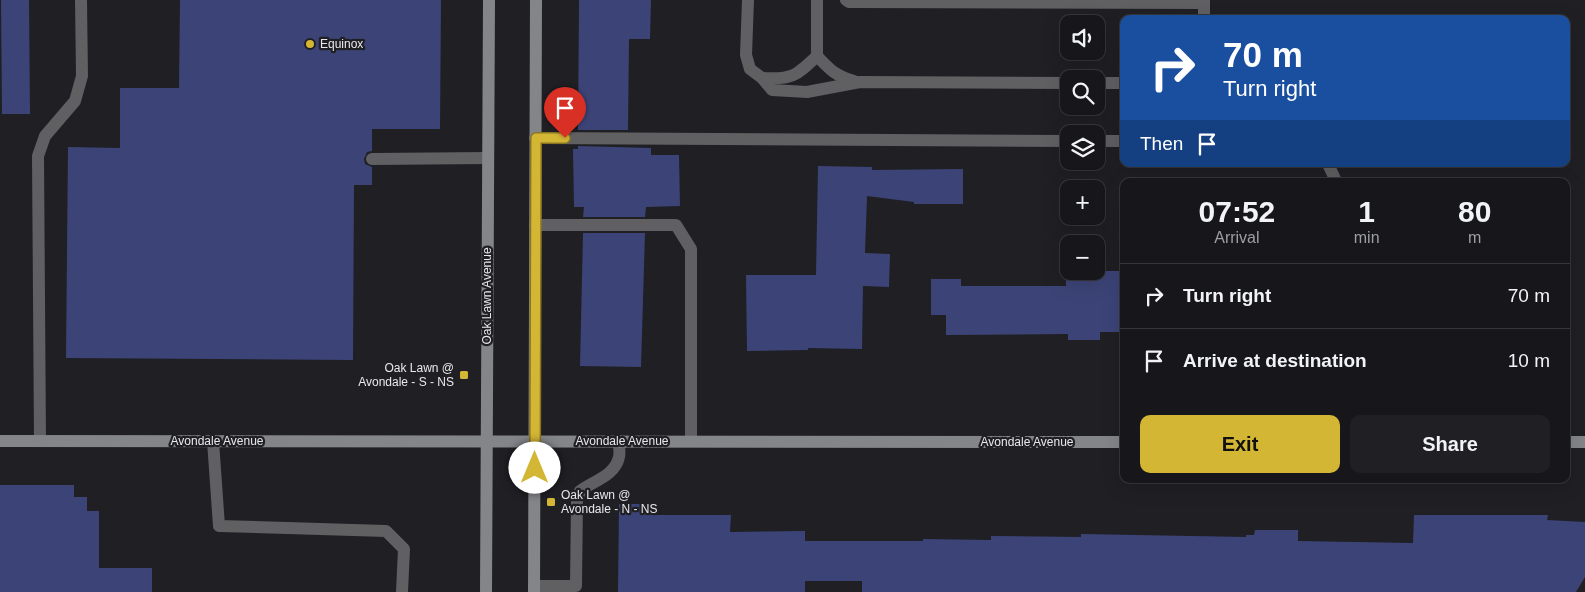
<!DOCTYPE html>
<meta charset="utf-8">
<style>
body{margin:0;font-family:Helvetica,sans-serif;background:#202024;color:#f1f3f6;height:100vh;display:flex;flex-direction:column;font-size:19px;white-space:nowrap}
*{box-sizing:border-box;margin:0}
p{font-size:16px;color:#9e9fa3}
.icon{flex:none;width:28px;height:28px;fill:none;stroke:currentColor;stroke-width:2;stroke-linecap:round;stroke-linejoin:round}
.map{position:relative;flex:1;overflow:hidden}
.side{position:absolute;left:1120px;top:178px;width:450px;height:305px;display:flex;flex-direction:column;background:#17171b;border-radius:10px;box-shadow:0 5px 20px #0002,0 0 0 1px #36363a}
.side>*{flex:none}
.hud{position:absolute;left:1120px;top:15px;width:450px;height:152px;border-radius:10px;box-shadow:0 5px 20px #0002,0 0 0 1px #36363a;background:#1a4fa0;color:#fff;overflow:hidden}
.fabs{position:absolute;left:1060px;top:15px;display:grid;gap:10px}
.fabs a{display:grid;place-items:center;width:45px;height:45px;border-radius:10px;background:#17171b;box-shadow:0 5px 20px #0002,0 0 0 1px #36363a;font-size:25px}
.pin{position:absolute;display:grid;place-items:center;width:42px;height:42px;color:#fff;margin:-51px -21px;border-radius:50% 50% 50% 0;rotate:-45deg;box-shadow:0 0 5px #0007}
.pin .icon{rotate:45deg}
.me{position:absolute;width:55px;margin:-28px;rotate:0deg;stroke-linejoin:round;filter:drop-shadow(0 0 4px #0008)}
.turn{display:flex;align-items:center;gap:18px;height:105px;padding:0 20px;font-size:22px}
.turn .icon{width:65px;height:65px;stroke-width:2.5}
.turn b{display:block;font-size:35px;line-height:42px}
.then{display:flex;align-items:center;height:48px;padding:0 20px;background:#0003;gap:10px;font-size:19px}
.eta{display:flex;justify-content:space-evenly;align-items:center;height:85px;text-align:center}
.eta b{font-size:30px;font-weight:800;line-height:35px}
.cta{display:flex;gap:10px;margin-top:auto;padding:10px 20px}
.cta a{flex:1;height:58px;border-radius:10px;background:#d4b635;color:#111;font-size:20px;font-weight:800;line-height:58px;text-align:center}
.cta a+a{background:#202024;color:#f1f3f6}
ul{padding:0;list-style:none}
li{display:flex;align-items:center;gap:15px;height:65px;padding:0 20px;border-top:1px solid #36363a}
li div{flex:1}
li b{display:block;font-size:19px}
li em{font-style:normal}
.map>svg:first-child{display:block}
.building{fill:#3c4477}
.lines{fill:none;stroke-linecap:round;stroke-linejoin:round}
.service{stroke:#606062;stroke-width:12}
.secondary{stroke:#848589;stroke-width:12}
.route-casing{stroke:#8a7622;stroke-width:12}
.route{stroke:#d4b635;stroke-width:9}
.poi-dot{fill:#d4b635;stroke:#1f1f24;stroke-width:2}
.labels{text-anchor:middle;stroke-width:4.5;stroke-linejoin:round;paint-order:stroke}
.poi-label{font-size:12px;fill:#e8e8eb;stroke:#1f1f24;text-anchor:start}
.street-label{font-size:12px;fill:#e8e8eb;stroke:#1f1f24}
</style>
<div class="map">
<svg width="1585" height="592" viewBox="0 0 1585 592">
<rect width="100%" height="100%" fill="#1f1f24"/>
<!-- building -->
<g class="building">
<polygon points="1,0 29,0 30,114 2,114"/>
<polygon points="180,0 441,0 440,129 372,129 372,151 367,152 364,159 365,164 372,167 372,185 354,185 353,360 66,358 68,147 120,148 120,88 179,88"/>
<polygon points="579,0 651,0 650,39 629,39 628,130 578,130"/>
<polygon points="578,146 651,148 651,155 679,155 680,206 646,207 645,217 583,217 584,207 574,207 573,149 578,149"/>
<polygon points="818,166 872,167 872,170 963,169 963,204 914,204 914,202 867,196 865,253 890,254 889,287 863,286 862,349 808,348 808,350 747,351 746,275 816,275"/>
<polygon points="583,233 645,233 641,367 580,366"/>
<polygon points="1066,271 1124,271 1123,332 1100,332 1100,340 1068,340 1068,334 946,335 946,315 931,315 931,279 961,279 961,286 1066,286"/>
<polygon points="0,485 74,485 74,497 87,497 87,511 99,511 99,568 152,568 152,592 0,592"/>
<polygon points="619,504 656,504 656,515 731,515 730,532 805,531 805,541 923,541 923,539 991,540 991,536 1081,537 1081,534 1246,537 1246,535 1254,535 1255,530 1298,530 1298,541 1413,543 1414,515 1548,515 1547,520 1585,522 1585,577 1576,592 862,592 862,581 805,581 805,592 618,592"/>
</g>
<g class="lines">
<!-- service -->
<g class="service">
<polyline points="748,0 746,55 750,69 762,78 772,90 807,92 860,82 1069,83"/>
<path d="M817 0V56C830 70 836 76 854 81"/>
<polyline points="846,0 849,2 1204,3"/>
<polyline points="1204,19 1204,0"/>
<path d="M762 78C792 80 796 76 817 56"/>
<polyline points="1096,83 1124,83"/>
<polyline points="535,138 1069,141"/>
<polyline points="1096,141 1124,141"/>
<polyline points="372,159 488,158"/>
<polyline points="1328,164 1336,181"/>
<polyline points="535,225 676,225 691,249 691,441"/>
<polyline points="40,441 38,156 45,136 75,101 82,76 81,0"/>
<polyline points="213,441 219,526 386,531 404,549 402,592"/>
<path d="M534 586H576L577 500 580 491C593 481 615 476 619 457 620 453 619 446 619 441"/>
</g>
<!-- secondary -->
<g class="secondary">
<polyline points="0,441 1124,442"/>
<polyline points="1566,442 1585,442"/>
<polyline points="486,592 489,0"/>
<polyline points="534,592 536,0"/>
</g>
</g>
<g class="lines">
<defs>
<polyline id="route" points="535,468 536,138 565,138"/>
</defs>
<!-- route casing -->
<use href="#route" class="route-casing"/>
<!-- route -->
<use href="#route" class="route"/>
</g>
<!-- markers -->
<g class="poi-dot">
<circle cx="310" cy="44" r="5"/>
<rect x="459" y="370" width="10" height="10" rx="2.5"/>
<rect x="546" y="497" width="10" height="10" rx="2.5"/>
</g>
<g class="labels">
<!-- poi labels -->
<g class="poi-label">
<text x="320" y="48">Equinox</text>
<text x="454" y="372" text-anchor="end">Oak Lawn @<tspan x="454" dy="14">Avondale - S - NS</tspan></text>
<text x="561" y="499">Oak Lawn @<tspan x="561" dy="14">Avondale - N - NS</tspan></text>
</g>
<!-- street labels -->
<g class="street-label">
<text transform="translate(487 296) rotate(-90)" y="4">Oak Lawn Avenue</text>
<text x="217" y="445">Avondale Avenue</text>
<text x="622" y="445">Avondale Avenue</text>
<text x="1027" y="446">Avondale Avenue</text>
</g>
</g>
</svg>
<div class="fabs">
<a><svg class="icon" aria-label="sound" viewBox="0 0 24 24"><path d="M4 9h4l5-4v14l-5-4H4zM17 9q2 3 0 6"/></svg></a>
<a><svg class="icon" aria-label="search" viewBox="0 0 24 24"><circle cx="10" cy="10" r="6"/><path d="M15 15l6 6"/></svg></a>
<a><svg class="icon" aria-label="layers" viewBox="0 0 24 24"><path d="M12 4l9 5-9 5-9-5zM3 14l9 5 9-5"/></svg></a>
<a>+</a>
<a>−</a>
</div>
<div class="pin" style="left:565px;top:138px;background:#d93025"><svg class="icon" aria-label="arrive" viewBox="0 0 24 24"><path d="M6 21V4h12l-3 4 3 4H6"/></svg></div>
<svg class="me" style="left:535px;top:468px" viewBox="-20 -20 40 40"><circle r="19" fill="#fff"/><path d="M0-13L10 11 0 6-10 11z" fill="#d4b635"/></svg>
<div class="hud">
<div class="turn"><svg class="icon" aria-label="right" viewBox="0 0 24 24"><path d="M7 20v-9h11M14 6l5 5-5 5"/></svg><div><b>70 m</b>Turn right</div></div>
<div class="then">Then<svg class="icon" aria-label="arrive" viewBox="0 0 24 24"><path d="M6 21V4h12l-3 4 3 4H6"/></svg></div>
</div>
<section class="side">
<div class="eta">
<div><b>07:52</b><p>Arrival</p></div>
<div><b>1</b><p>min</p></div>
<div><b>80</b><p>m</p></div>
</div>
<ul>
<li><svg class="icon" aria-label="right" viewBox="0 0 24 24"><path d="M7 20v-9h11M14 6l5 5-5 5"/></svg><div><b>Turn right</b></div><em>70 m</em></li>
<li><svg class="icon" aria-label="arrive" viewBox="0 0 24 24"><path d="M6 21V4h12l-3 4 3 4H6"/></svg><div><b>Arrive at destination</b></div><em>10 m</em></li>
</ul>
<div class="cta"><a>Exit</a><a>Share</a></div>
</section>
</div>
